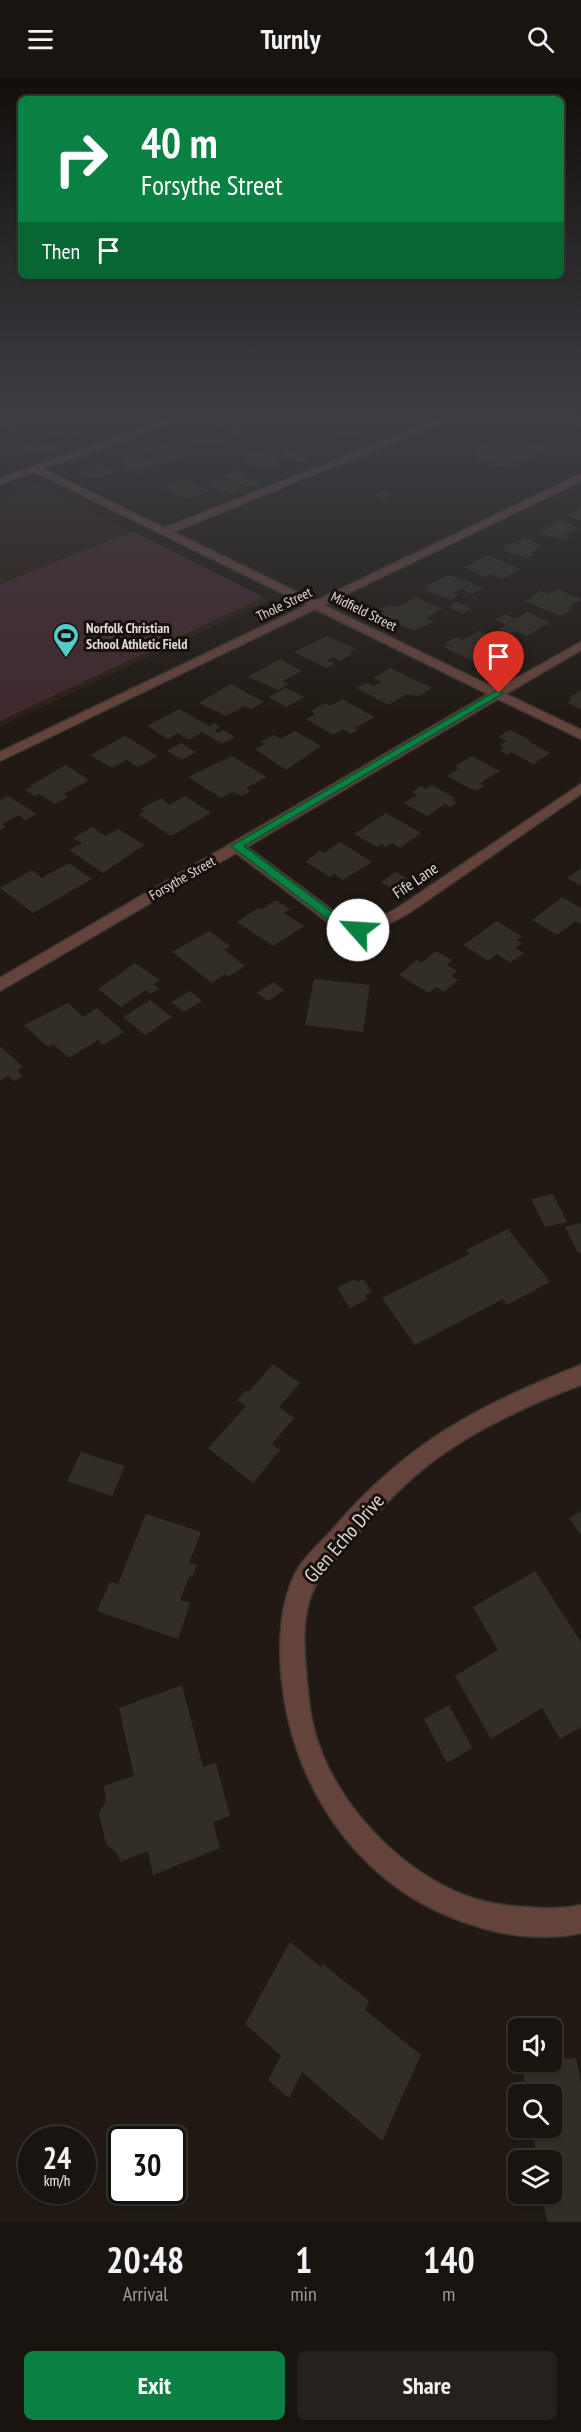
<!DOCTYPE html>
<style>
body{margin:0;font-family:"PT Sans Narrow",sans-serif;background:#26211d;color:#f1f3f6;height:100vh;display:flex;flex-direction:column;font-size:22px;white-space:nowrap}
*{box-sizing:border-box;margin:0}
p{font-size:20px;color:#9f9e9e}
.icon{flex:none;width:33px;height:33px;fill:none;stroke:currentColor;stroke-width:2;stroke-linecap:round;stroke-linejoin:round}
.map{position:relative;height:2144px;overflow:hidden}
.panel{display:flex;flex-direction:column;background:#19140f;flex:1}
.panel>*{flex:none}
.guide{position:absolute;left:18px;top:18px;width:546px;height:183px;border-radius:9px;box-shadow:0 2px 4px #0004,0 0 0 2px #37332f;background:#0b8043;color:#fff;overflow:hidden}
.tools{position:absolute;left:508px;top:1940px;display:grid;gap:12px}
.tools a{display:grid;place-items:center;width:54px;height:54px;border-radius:9px;background:#19140f;box-shadow:0 2px 4px #0004,0 0 0 2px #37332f;font-size:30px}
.speed{position:absolute;left:18px;top:2048px;display:flex;gap:12px;font-size:30px;font-weight:700;text-align:center}
.speed>*{display:grid;place-content:center;width:78px;height:78px;border-radius:50%;background:#19140f;box-shadow:0 2px 4px #0004,0 0 0 2px #37332f;line-height:1}
.speed small{font-size:15px;font-weight:400}
.speed .limit{border:3px solid #111;border-radius:9px;background:#fff;color:#111}
.pin{position:absolute;display:grid;place-items:center;width:51px;height:51px;color:#fff;margin:-62px -26px;border-radius:50% 50% 50% 0;rotate:-45deg;box-shadow:0 0 6px #0007}
.pin .icon{rotate:45deg}
.me{position:absolute;width:66px;margin:-33px;rotate:296deg;stroke-linejoin:round;filter:drop-shadow(0 0 4px #0008)}
.turn{display:flex;align-items:center;gap:21px;height:126px;padding:0 24px;font-size:27px}
.turn .icon{width:78px;height:78px;stroke-width:2.5}
.turn b{display:block;font-size:42px;line-height:51px}
.then{display:flex;align-items:center;height:57px;padding:0 24px;background:#0003;gap:12px;font-size:22px}
.eta{display:flex;justify-content:space-evenly;align-items:center;height:102px;text-align:center}
.eta b{font-size:36px;font-weight:700;line-height:42px}
.button{display:flex;gap:12px;margin-top:auto;padding:12px 24px}
.button a{flex:1;height:69px;border-radius:9px;background:#0b8043;color:#fff;font-size:24px;font-weight:700;line-height:69px;text-align:center}
.button a+a{background:#26211d;color:#f1f3f6}
header{display:flex;justify-content:space-between;align-items:center;height:78px;padding:0 24px;background:#19140f;font-size:27px;font-weight:700}
.map>svg:first-child{display:block}
.built{fill:#2c2016}
.green{fill:#41292e}
.building{fill:#322e25}
.lines{fill:none;stroke-linecap:round;stroke-linejoin:round}
.minor-casing{stroke:#3c352f;stroke-width:3}
.tertiary-casing{stroke:#3c352f;stroke-width:3}
.minor{fill:#64433c;fill-rule:evenodd}
.tertiary{fill:#64433c;fill-rule:evenodd}
.route{fill:#0b8043;stroke:#07532c;stroke-width:1.5}
.labels{text-anchor:middle;stroke-width:6;stroke-linejoin:round;paint-order:stroke}
.far-street-label{font-size:14px;fill:#e0dbd7;stroke:#18110b}
.far-poi-label{font-size:14px;font-weight:bold;fill:#e0dbd7;stroke:#18110b;text-anchor:start}
.street-label{font-size:16px;fill:#e0dbd7;stroke:#18110b}
.near-street-label{font-size:20px;fill:#e0dbd7;stroke:#18110b}
</style>
<header><svg class="icon" aria-label="menu" viewBox="0 0 24 24"><path d="M4 6h16M4 12h16M4 18h16"/></svg>Turnly<svg class="icon" aria-label="search" viewBox="0 0 24 24"><circle cx="10" cy="10" r="6"/><path d="M15 15l6 6"/></svg></header>
<div class="map">
<svg width="581" height="2144" viewBox="0 0 581 2144">
<rect width="100%" height="100%" fill="#211a14"/>
<!-- built -->
<polygon class="built" points="38,405 270,522 0,649 0,419"/>
<!-- green -->
<polygon class="green" points="133,453 264,519 0,643 0,506"/>
<!-- building -->
<g class="building">
<polygon points="549,337 581,337 581,351 568,347 572,345 557,340 551,342 543,340"/>
<polygon points="233,340 255,349 236,356 214,347"/>
<polygon points="15,343 28,350 13,355 0,348"/>
<polygon points="72,348 87,354 65,362 49,355"/>
<polygon points="340,349 361,356 351,361 330,353"/>
<polygon points="205,350 228,360 208,368 185,358"/>
<polygon points="508,355 548,370 507,391 473,379 483,374 472,370"/>
<polygon points="32,359 60,371 40,378 20,369 32,363 27,361"/>
<polygon points="165,365 191,376 167,385 152,379 160,376 149,371"/>
<polygon points="287,371 311,380 301,384 277,375"/>
<polygon points="260,372 271,378 282,382 267,390 242,380"/>
<polygon points="131,377 138,377 160,386 135,396 121,389 130,386 121,383 125,381 122,380"/>
<polygon points="102,386 120,394 96,400 92,398 87,400 78,396"/>
<polygon points="234,392 261,404 247,409 221,398"/>
<polygon points="217,399 244,410 231,416 209,407 213,405 207,403"/>
<polygon points="182,401 209,413 189,421 162,409"/>
<polygon points="382,413 392,417 383,421 373,417"/>
<polygon points="581,428 581,443 567,437 580,431 577,430"/>
<polygon points="559,442 579,450 565,457 570,459 565,462 538,455 543,453 540,452"/>
<polygon points="524,460 544,468 530,475 534,477 528,480 503,473 507,471 503,469"/>
<polygon points="488,477 521,491 502,501 490,496 485,499 464,489"/>
<polygon points="449,497 464,503 467,502 482,511 472,516 462,511 454,515 459,517 451,522 424,512 429,509 426,508"/>
<polygon points="558,511 581,521 568,530 572,532 560,538 525,523 540,513 548,516"/>
<polygon points="416,519 442,531 426,540 434,544 414,553 377,536 384,533 380,531 388,527 398,528"/>
<polygon points="457,524 472,531 463,536 448,529"/>
<polygon points="527,534 550,544 527,558 515,553 510,556 499,551 506,547 495,542 505,536 515,541"/>
<polygon points="479,553 505,565 476,585 444,569 449,566 445,565 457,559 463,562"/>
<polygon points="327,558 356,571 349,574 353,576 340,583 334,579 327,582 335,586 327,590 294,574"/>
<polygon points="280,581 302,593 283,603 289,606 278,612 248,599"/>
<polygon points="390,590 432,610 419,618 407,616 389,627 356,610 366,605 373,608 381,604 373,600"/>
<polygon points="231,606 264,624 251,631 245,628 226,638 199,625"/>
<polygon points="286,610 304,619 286,629 268,619"/>
<polygon points="581,612 581,631 567,625 572,621 568,620"/>
<polygon points="342,621 375,639 355,650 358,652 351,656 343,651 333,657 306,641 315,636 311,633 325,625 330,628"/>
<polygon points="179,631 209,648 214,645 220,649 214,652 218,655 223,652 235,659 222,666 202,654 189,662 178,655 168,661 147,648"/>
<polygon points="510,652 530,662 528,663 550,675 533,686 511,674 507,677 500,673 504,670 500,667 507,663 498,659"/>
<polygon points="295,653 321,668 286,692 255,671 264,666 260,664 274,657 281,661"/>
<polygon points="125,658 158,678 138,689 127,682 112,690 90,677"/>
<polygon points="181,665 196,674 182,682 167,673"/>
<polygon points="232,678 267,699 246,710 251,713 242,718 232,714 221,720 188,699"/>
<polygon points="472,678 500,693 480,705 485,708 475,713 447,698 459,690 455,688"/>
<polygon points="66,687 89,702 64,716 68,719 55,726 40,716 35,718 25,712 33,708 31,707"/>
<polygon points="432,707 455,720 452,722 457,725 450,729 445,726 427,738 404,725 417,717 412,714 421,708 426,711"/>
<polygon points="8,718 37,736 25,742 19,737 2,746 6,749 0,752 0,722"/>
<polygon points="185,718 211,735 171,758 139,737 144,733 141,731 161,720 170,727"/>
<polygon points="386,735 421,755 400,770 392,765 386,769 381,766 377,769 354,756"/>
<polygon points="92,749 105,758 118,751 144,767 103,795 69,772 82,765 73,760"/>
<polygon points="340,764 372,784 343,802 334,796 330,799 306,784 320,772 324,775"/>
<polygon points="69,785 92,801 33,835 0,810 32,792 42,800"/>
<polygon points="581,790 581,808 567,800"/>
<polygon points="396,794 408,801 392,811 381,804"/>
<polygon points="562,819 581,830 581,846 575,843 557,857 532,842"/>
<polygon points="276,822 290,831 284,835 304,848 273,868 237,844 258,830 261,832"/>
<polygon points="497,843 522,859 517,862 522,865 515,870 524,875 510,885 497,876 488,883 463,867"/>
<polygon points="209,853 230,868 224,872 245,888 228,899 225,896 212,905 172,874"/>
<polygon points="436,873 452,882 447,887 457,893 451,898 458,902 444,914 436,909 429,915 399,897 417,882 421,885"/>
<polygon points="135,885 160,902 153,906 159,911 151,916 146,912 121,929 98,911"/>
<polygon points="314,901 370,907 363,954 305,947"/>
<polygon points="273,904 284,912 268,923 257,915"/>
<polygon points="190,913 202,923 184,934 171,924"/>
<polygon points="150,922 172,939 145,957 123,939"/>
<polygon points="68,925 83,939 97,930 124,954 103,967 98,962 69,980 53,966 48,969 24,947"/>
<polygon points="0,968 23,989 17,992 23,998 14,1003 8,998 0,1003"/>
<polygon points="553,1116 567,1144 545,1149 531,1121"/>
<polygon points="581,1145 581,1174 578,1175 565,1149"/>
<polygon points="508,1151 550,1204 507,1227 503,1221 415,1267 382,1220 470,1176 466,1172"/>
<polygon points="355,1201 357,1204 363,1201 372,1214 364,1218 367,1221 350,1230 337,1210"/>
<polygon points="273,1286 300,1305 279,1329 294,1340 272,1366 280,1372 253,1405 208,1370 246,1328 237,1322 246,1312 248,1315"/>
<polygon points="81,1374 125,1388 112,1418 67,1403"/>
<polygon points="581,1433 581,1457 569,1440"/>
<polygon points="146,1436 201,1454 189,1485 197,1487 192,1499 189,1498 180,1522 190,1525 178,1561 97,1533 110,1504 118,1506"/>
<polygon points="535,1493 581,1564 581,1649 560,1661 542,1630 491,1661 455,1598 498,1572 473,1529"/>
<polygon points="182,1607 203,1689 216,1685 230,1738 213,1744 220,1770 153,1797 148,1773 120,1784 118,1776 106,1766 99,1736 106,1723 104,1708 134,1698 119,1630"/>
<polygon points="449,1627 472,1670 447,1685 424,1641"/>
<polygon points="290,1864 321,1889 323,1886 369,1923 365,1932 421,1977 382,2063 302,1994 289,2020 268,2002 281,1978 245,1946"/>
<polygon points="576,1980 581,2005 581,2144 547,2144 542,2115 552,2115 552,2082 537,2082 532,2049 552,2049 552,2016 527,2016 522,1985"/>
</g>
<g class="lines">
<defs>
<g id="minor">
<path d="M180 337H191L43 391 165 450 449 337H460L173 454 497 611 581 564V572L506 616 581 652V661L498 621 247 769 343 840C369 851 376 841 399 829L581 706V716L409 835 372 855 358 857 333 848 236 775 0 913V900L488 616 35 394 0 406V400Z"/>
<path d="M581 1287V1307C528 1327 473 1352 428 1387 388 1419 354 1460 321 1499 302 1524 303 1562 306 1591 308 1617 310 1643 319 1667 342 1732 401 1792 464 1817 484 1825 505 1828 527 1829 545 1831 563 1831 581 1827V1855C550 1862 512 1859 482 1850 364 1817 291 1714 281 1595 279 1561 280 1523 297 1492 306 1477 321 1464 333 1451 405 1366 478 1327 581 1287Z"/>
</g>
<polygon id="tertiary" points="581,396 581,403 0,683 0,674"/>
</defs>
<!-- minor casing -->
<use href="#minor" class="minor-casing"/>
<!-- tertiary casing -->
<use href="#tertiary" class="tertiary-casing"/>
<!-- minor -->
<use href="#minor" class="minor"/>
<!-- tertiary -->
<use href="#tertiary" class="tertiary"/>
</g>
<!-- sky -->
<linearGradient id="sky" x2="0" y2="1"><stop stop-color="#120e0b"/><stop offset="0.53" stop-color="#3d3e45"/><stop offset="1" stop-color="#3d3e45" stop-opacity="0"/></linearGradient>
<rect width="581" height="637" fill="url(#sky)"/>
<!-- route -->
<polygon class="route" points="496,613 504,615 244,768 342,841 362,849 362,854 354,854 334,846 231,768"/>
<!-- icons -->
<defs>
<symbol id="stadium-pin" viewBox="-11 -11 22 30"><path d="M0 17L-7.5 6A9.5 9.5 0 1 1 7.5 6Z" fill="#54cdc8" stroke="#18110b"/><path d="M0-5a6.5 5 0 1 0 0 10a6.5 5 0 1 0 0-10ZM-3.5-1.8h7v3.6h-7Z" fill="#111"/></symbol>
</defs>
<g fill-rule="evenodd">
<use href="#stadium-pin" x="51" y="543" width="30" height="40"/>
</g>
<g class="labels">
<!-- far-street labels -->
<g class="far-street-label">
<text transform="translate(284 526) rotate(-26)" y="5">Thole Street</text>
<text transform="translate(364 533) rotate(26)" y="5">Midfield Street</text>
<text transform="translate(182 800) rotate(-30)" y="5">Forsythe Street</text>
</g>
<!-- far-poi labels -->
<g class="far-poi-label">
<text x="86" y="555">Norfolk Christian<tspan x="86" dy="16">School Athletic Field</tspan></text>
</g>
<!-- street labels -->
<g class="street-label">
<text transform="translate(415 802) rotate(-34)" y="6">Fife Lane</text>
</g>
<!-- near-street labels -->
<g class="near-street-label">
<text transform="translate(344 1460) rotate(-49)" y="7">Glen Echo Drive</text>
</g>
</g>
</svg>
<div class="tools">
<a><svg class="icon" aria-label="sound" viewBox="0 0 24 24"><path d="M4 9h4l5-4v14l-5-4H4zM17 9q2 3 0 6"/></svg></a>
<a><svg class="icon" aria-label="search" viewBox="0 0 24 24"><circle cx="10" cy="10" r="6"/><path d="M15 15l6 6"/></svg></a>
<a><svg class="icon" aria-label="layers" viewBox="0 0 24 24"><path d="M12 4l9 5-9 5-9-5zM3 14l9 5 9-5"/></svg></a>
</div>
<div class="speed"><div>24<small>km/h</small></div><div class="limit">30</div></div>
<div class="pin" style="left:499px;top:615px;background:#d93025"><svg class="icon" aria-label="arrive" viewBox="0 0 24 24"><path d="M6 21V4h12l-3 4 3 4H6"/></svg></div>
<svg class="me" style="left:358px;top:852px" viewBox="-20 -20 40 40"><circle r="19" fill="#fff"/><path d="M0-13L10 11 0 6-10 11z" fill="#0b8043"/></svg>
<div class="guide">
<div class="turn"><svg class="icon" aria-label="right" viewBox="0 0 24 24"><path d="M7 20v-9h11M14 6l5 5-5 5"/></svg><div><b>40 m</b>Forsythe Street</div></div>
<div class="then">Then<svg class="icon" aria-label="arrive" viewBox="0 0 24 24"><path d="M6 21V4h12l-3 4 3 4H6"/></svg></div>
</div>
</div>
<section class="panel">
<div class="eta">
<div><b>20:48</b><p>Arrival</p></div>
<div><b>1</b><p>min</p></div>
<div><b>140</b><p>m</p></div>
</div>
<div class="button"><a>Exit</a><a>Share</a></div>
</section>
